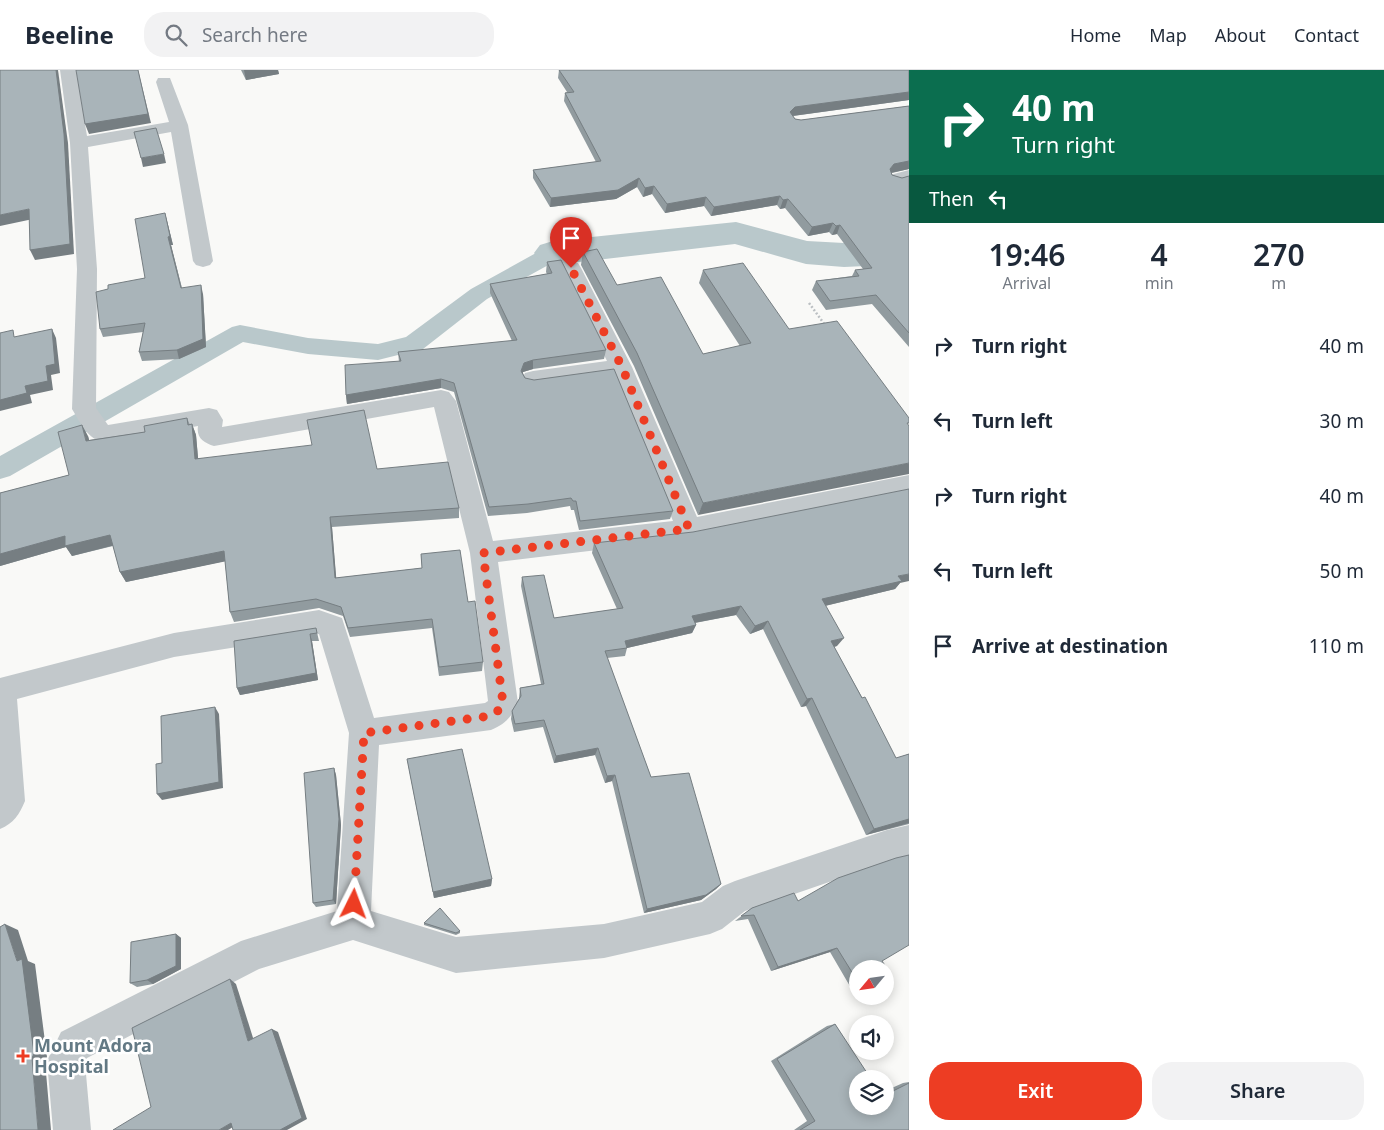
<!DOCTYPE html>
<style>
body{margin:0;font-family:"Noto Sans",sans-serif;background:#f2f2f3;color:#1f2937;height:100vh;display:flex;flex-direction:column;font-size:19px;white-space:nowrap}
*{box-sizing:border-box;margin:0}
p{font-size:16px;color:#747a83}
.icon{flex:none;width:28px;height:28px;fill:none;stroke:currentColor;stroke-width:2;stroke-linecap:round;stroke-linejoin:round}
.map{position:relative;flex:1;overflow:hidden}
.sheet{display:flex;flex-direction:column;background:#fff;width:475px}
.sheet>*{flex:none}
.hud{background:#0b6e4f;color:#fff;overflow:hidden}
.needle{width:32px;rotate:241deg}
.controls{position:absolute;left:849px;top:890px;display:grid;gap:10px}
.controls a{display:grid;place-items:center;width:45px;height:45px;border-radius:50%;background:#fff;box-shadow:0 2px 12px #0003;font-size:25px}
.pin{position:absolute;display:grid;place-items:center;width:42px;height:42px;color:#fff;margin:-51px -21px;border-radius:50% 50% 50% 0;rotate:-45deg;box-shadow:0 0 5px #0007}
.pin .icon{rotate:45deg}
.me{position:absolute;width:55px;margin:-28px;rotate:3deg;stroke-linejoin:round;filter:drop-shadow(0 0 4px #0008)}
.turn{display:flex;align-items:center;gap:18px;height:105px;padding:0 20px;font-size:22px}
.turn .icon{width:65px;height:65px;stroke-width:2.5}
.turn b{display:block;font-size:35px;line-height:42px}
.then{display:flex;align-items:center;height:48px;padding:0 20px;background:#0003;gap:10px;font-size:19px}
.eta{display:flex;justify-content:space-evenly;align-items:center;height:85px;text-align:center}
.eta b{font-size:30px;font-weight:600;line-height:35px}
.button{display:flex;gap:10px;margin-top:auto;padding:10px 20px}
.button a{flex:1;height:58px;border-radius:20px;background:#ed3d23;color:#fff;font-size:20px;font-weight:600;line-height:58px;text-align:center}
.button a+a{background:#f2f2f3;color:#1f2937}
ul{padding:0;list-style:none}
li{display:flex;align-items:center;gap:15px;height:75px;padding:0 20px}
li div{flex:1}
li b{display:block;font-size:19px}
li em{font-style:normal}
header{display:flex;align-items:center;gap:30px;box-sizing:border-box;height:70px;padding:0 25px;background:#fff;border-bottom:1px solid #e0e1e3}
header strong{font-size:24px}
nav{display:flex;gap:28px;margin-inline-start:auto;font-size:18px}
.search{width:350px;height:45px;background:#f2f2f3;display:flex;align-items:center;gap:12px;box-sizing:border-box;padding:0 18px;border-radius:20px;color:#747a83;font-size:19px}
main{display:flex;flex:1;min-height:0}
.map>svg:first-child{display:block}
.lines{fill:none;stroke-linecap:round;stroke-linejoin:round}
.canal{fill:#b9c8cb;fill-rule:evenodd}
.river{fill:#b9c8cb;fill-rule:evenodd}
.path{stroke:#bcc0c3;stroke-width:2.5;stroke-dasharray:2 2;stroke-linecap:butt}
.minor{fill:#c2c8cb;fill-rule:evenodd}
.wall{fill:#919b9f}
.shaded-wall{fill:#767e82}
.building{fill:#a9b4b9;stroke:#767e82}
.route{stroke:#ed3d23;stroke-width:9;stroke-dasharray:0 16.2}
.poi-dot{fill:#ed3d23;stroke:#fff;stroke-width:2}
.labels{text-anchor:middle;stroke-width:5;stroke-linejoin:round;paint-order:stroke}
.near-poi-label{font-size:18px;font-weight:bold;fill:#637984;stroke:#fff;text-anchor:start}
</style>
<header>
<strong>Beeline</strong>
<div class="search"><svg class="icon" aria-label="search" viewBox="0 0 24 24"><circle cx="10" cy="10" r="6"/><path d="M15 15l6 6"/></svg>Search here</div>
<nav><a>Home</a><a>Map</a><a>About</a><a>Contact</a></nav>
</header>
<main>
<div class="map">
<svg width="909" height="1060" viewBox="0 0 909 1060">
<rect width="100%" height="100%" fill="#f9f9f7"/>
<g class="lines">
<!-- canal -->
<polygon class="canal" points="553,176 561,178 564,183 561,188 487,229 423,279 414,281 378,290 308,284 243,272 10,406 0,409 0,386 232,257 240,255 308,268 378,274 406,267 471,219 545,178"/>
<!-- river -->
<polygon class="river" points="736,152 807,171 844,173 909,170 909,194 844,197 806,194 735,174 553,195 540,191 534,183 540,175 553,171"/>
<!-- path -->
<polyline class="path" points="809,233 825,255"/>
<!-- minor -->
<g class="minor">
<path d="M60 0H76L87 66 169 52 156 12 158 8H170L188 55 213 191 210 195 203 197 196 195 193 191 171 62 88 77 97 199 96 338 108 355 209 338 217 340 223 350 222 357 441 320 449 322 456 331 493 471 673 451 613 306 533 317 525 315 522 309 525 303 533 301 607 291 561 198 564 193 571 192 578 193 581 198 632 297 697 447 909 405V425L689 469 498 492 518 633C511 647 506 654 491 660L379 675 371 841 456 867 604 854 702 832 723 816 735 811 887 760 909 755V787L887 792 745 841 722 859 710 864 604 888 456 903 353 870 259 899 87 988 85 993 91 1060H53L47 991 61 962 241 871 337 841 349 663 319 564 174 587 17 629 25 731C19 745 14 753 0 759V608L174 563 319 540 342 548 374 648 485 633 488 631 470 483 434 337 214 376C204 373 196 368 198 356L104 373C87 368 81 354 72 339L77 199 70 73Z"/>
<polygon points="909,100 909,112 897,115 890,113 888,109 890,105"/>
</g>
</g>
<!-- wall -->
<g class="wall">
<polygon points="241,0 278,0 279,4 246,10"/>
<polygon points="559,0 909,0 909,30 793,46 795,49 801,50 909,36 909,99 892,103 892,105 902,108 909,106 909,277 872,234 826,240 812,220 816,211 852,206 855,200 863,199 837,164 832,165 829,162 808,166 785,138 780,139 777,135 711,146 704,136 665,143 652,124 643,127 637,117 616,129 550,137 533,108 533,100 596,92 564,31 565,23 567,22 558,8"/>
<polygon points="165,143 173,175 171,175 182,218 203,224 206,277 179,289 142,291 139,282 143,262 103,267 100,259 108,219 145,208"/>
<polygon points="583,182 617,215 703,284 740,276 699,213 703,200 789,259 698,445 634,296 581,195"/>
<polygon points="547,192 606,280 604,289 533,299 523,302 523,303 525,308 673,441 670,449 579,460 574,440 571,440 570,436 527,443 488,446 454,322 441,318 347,334 346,325 399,292 398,282 512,271 490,223 490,214 547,204 546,202"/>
<polygon points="187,348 190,355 192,354 196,365 198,388 377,399 459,438 459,448 332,457 336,508 422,498 421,484 468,532 483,592 482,601 439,606 432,558 350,567 343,546 319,538 234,552 230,542 225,491 126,512 120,502 113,476 72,486 66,477 0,496 0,423 69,405 88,366 89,370 145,362"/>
<polygon points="594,473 900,513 895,519 825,536 837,576 834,577 896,688 909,684 909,754 866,765 806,636 801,637 763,559 750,564 736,545 695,553 696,555 692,563 627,578 625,586 607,588 651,707 721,814 716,819 701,830 644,843 612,711 605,713 595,685 554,693 543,657 514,662 511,649 512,641 519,629 520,618 541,614 521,516 522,507 554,548 617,539 592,483"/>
<polygon points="316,558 319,571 312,571 318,610 240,625 237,618"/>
<polygon points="407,689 492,809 491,816 434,828"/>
<polygon points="334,698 336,705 341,755 336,834 316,837 313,833"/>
<polygon points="798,831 858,899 858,916 851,918 830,882 771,901 748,849 735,851 752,838"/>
<polygon points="424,853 460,861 460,863 456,865 424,855"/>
<polygon points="176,864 181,868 181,899 153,914 137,917 130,913"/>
<polygon points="835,954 885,1036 885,1021 903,1013 909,1012 909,1060 794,1060 807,1051 771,991 827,956"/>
</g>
<!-- shaded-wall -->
<g class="shaded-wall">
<polygon points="56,0 58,0 68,73 74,184 35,190 30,180"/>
<polygon points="138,0 151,53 89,64 85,54"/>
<polygon points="244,0 278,0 279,4 246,10"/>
<polygon points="909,22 909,30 792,46 790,42 795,37"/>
<polygon points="164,84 166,93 143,97 141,88"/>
<polygon points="909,91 909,99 890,103 890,99 894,94"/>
<polygon points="639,108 637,117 616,129 550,137 551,128"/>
<polygon points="654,116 652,124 643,127 645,118"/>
<polygon points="780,126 777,135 711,146 714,137"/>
<polygon points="706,127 704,136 665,143 667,134"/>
<polygon points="788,129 785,138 780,139 783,130"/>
<polygon points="29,139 33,149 0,156 0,145"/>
<polygon points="165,143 173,175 171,175 184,227 168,167"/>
<polygon points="833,153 829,162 808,166 812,157"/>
<polygon points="840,155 837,164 832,165 836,156"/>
<polygon points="201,215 203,224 206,277 179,289 177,280"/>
<polygon points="52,259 56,268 60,303 51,305 53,320 30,325 32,333 0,341 0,330 25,316 46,296"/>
<polygon points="533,290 533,299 523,302 520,310 521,301 524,293"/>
<polygon points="441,309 441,318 347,334 346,325"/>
<polygon points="192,354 196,365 199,399 195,389"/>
<polygon points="82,355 88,366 92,381 86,371"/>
<polygon points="909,393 909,404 698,445 703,433"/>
<polygon points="330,447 332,457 337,517 335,508"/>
<polygon points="110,465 115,475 72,486 66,477 0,496 0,484 65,466"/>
<polygon points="224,481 227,491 126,512 120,502"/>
<polygon points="909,504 909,511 900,513 895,519 816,538 822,529 898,506"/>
<polygon points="741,536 736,545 688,554 692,546"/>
<polygon points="768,551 763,559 750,564 755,556"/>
<polygon points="696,555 692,563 627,578 625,571"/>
<polygon points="310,564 312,571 318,610 240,625 237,618"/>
<polygon points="844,568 837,576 825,579 831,571"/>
<polygon points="812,628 806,636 801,637 807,629"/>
<polygon points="215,637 219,644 223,718 162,730 157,724"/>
<polygon points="598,678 595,685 554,693 556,686"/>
<polygon points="334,698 336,705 341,755 336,834 333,830"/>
<polygon points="615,705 612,711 605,713 607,706"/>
<polygon points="909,749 909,753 866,765 874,759"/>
<polygon points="492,809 491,816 434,828 433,822"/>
<polygon points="721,814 716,819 701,830 644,843 647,839"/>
<polygon points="5,854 18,860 28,891 35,894 47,987 45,991 51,1060 38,1060 32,988 17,891"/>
<polygon points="176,864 181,868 181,899 153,914 147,910"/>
<polygon points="837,878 830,882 771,901 778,897"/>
<polygon points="230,909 236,914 255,974 248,971"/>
<polygon points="272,959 278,962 307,1049 287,1060 280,1060"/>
<polygon points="231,1053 238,1054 228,1060 219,1060"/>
</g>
<!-- building -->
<g class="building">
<polygon points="0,0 56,0 64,64 70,174 30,180 29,139 0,145"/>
<polygon points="76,0 138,0 148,44 85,54"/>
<polygon points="559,0 909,0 909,22 795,37 790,42 795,49 801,50 909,36 909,91 894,94 890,99 892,105 902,108 909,106 909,263 876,225 830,231 816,211 859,206 855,200 872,198 840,155 836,156 833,153 812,157 788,129 783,130 780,126 714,137 706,127 667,134 654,116 645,118 639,108 618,120 551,128 533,100 601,91 565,23 574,22"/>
<polygon points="156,58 164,84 141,88 134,62"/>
<polygon points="165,143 170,166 168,167 181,218 201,215 203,269 177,280 139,282 145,253 100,259 96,222 108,219 108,215 145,208 135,149"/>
<polygon points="597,179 617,215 661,207 703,284 751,273 703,200 743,193 789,259 837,251 909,348 909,353 907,353 909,356 909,393 703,433 637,283 583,182"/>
<polygon points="561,190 606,280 533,290 524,293 521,301 525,308 534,310 614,299 673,441 580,451 576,431 573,431 571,428 528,434 489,437 454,313 441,309 346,325 345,295 401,291 398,282 517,270 490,214 552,203 547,192"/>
<polygon points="52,259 55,294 46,296 48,311 25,316 27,323 0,330 0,263 13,260 14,267"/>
<polygon points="364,340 377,399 448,392 459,438 330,447 335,508 422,498 421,484 460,480 468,532 475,531 483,592 439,597 432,549 348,558 341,537 316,529 230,542 224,481 120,502 110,465 65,476 65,466 0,484 0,423 69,405 58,362 82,355 86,371 145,362 144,356 187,348 188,355 192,354 195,389 312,375 307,350"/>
<polygon points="909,419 909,504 898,506 902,511 822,529 844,568 831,571 862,628 865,627 896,688 909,684 909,749 874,759 812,628 807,629 768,551 755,556 741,536 692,546 696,555 625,571 627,578 605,581 651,707 689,703 721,814 706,825 647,839 615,705 607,706 598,678 556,686 544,650 515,654 512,641 521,626 520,618 544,614 522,507 544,505 554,548 623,538 594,473 693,462"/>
<polygon points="316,558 317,563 310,564 316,603 237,618 234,571"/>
<polygon points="215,637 219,712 157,724 156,694 162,693 161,646"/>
<polygon points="462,679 492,809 433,822 407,689"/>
<polygon points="334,698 339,749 333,830 313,833 304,703"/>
<polygon points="909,785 909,875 882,891 889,901 885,903 885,899 858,899 858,912 837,878 778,897 754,845 741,846 752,838 794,823 798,831 838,808 896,788"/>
<polygon points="440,838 460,861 456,863 424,853"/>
<polygon points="5,854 17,891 22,889 34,984 32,988 38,1060 39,1060 0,1060 0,857"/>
<polygon points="176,864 176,896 147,910 130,913 131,872"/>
<polygon points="230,909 248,971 272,959 302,1048 280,1060 233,1060 231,1053 219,1060 113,1060 151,1037 132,958"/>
<polygon points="835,954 871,1009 858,1009 858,1036 885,1036 885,1025 909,1013 909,1060 800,1060 815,1051 777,989"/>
</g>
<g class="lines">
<!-- route -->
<polyline class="route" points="354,834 364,663 490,646 499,640 503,633 483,483 689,459 622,297 571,198"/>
</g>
<!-- markers -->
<path class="poi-dot" d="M20.5 978.5h5v5h5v5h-5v5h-5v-5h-5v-5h5z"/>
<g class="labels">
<!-- near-poi labels -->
<g class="near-poi-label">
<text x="34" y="982">Mount Adora<tspan x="34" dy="21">Hospital</tspan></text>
</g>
</g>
</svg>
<div class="controls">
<a><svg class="needle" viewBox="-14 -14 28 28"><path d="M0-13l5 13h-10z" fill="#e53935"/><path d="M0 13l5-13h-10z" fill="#747a83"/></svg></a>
<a><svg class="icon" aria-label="sound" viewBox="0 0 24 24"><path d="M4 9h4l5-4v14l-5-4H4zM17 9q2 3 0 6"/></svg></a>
<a><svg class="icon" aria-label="layers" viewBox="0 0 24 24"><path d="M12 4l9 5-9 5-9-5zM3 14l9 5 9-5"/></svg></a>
</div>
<div class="pin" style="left:571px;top:198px;background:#d93025"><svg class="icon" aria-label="arrive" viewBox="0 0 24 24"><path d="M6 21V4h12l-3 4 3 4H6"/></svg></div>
<svg class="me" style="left:354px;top:834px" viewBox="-20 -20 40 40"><path d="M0-17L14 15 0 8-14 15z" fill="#ed3d23" stroke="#fff" stroke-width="4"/></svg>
</div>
<section class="sheet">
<div class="hud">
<div class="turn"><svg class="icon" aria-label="right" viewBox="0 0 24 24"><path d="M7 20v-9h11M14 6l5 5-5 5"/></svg><div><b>40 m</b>Turn right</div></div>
<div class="then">Then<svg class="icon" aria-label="left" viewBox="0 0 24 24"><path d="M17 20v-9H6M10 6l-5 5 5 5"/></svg></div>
</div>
<div class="eta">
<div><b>19:46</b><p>Arrival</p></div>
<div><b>4</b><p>min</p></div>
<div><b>270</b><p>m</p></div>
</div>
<ul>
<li><svg class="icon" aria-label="right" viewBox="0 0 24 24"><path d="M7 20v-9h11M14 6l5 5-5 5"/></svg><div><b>Turn right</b></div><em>40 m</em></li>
<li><svg class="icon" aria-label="left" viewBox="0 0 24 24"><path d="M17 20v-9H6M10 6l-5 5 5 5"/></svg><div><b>Turn left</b></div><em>30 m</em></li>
<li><svg class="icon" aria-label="right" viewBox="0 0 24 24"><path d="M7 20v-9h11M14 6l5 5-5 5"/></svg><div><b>Turn right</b></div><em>40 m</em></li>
<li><svg class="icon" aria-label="left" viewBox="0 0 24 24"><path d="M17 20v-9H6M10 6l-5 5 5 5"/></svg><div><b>Turn left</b></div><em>50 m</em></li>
<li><svg class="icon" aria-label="arrive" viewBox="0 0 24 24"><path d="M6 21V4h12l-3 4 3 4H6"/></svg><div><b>Arrive at destination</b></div><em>110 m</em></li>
</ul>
<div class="button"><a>Exit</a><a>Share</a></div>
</section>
</main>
